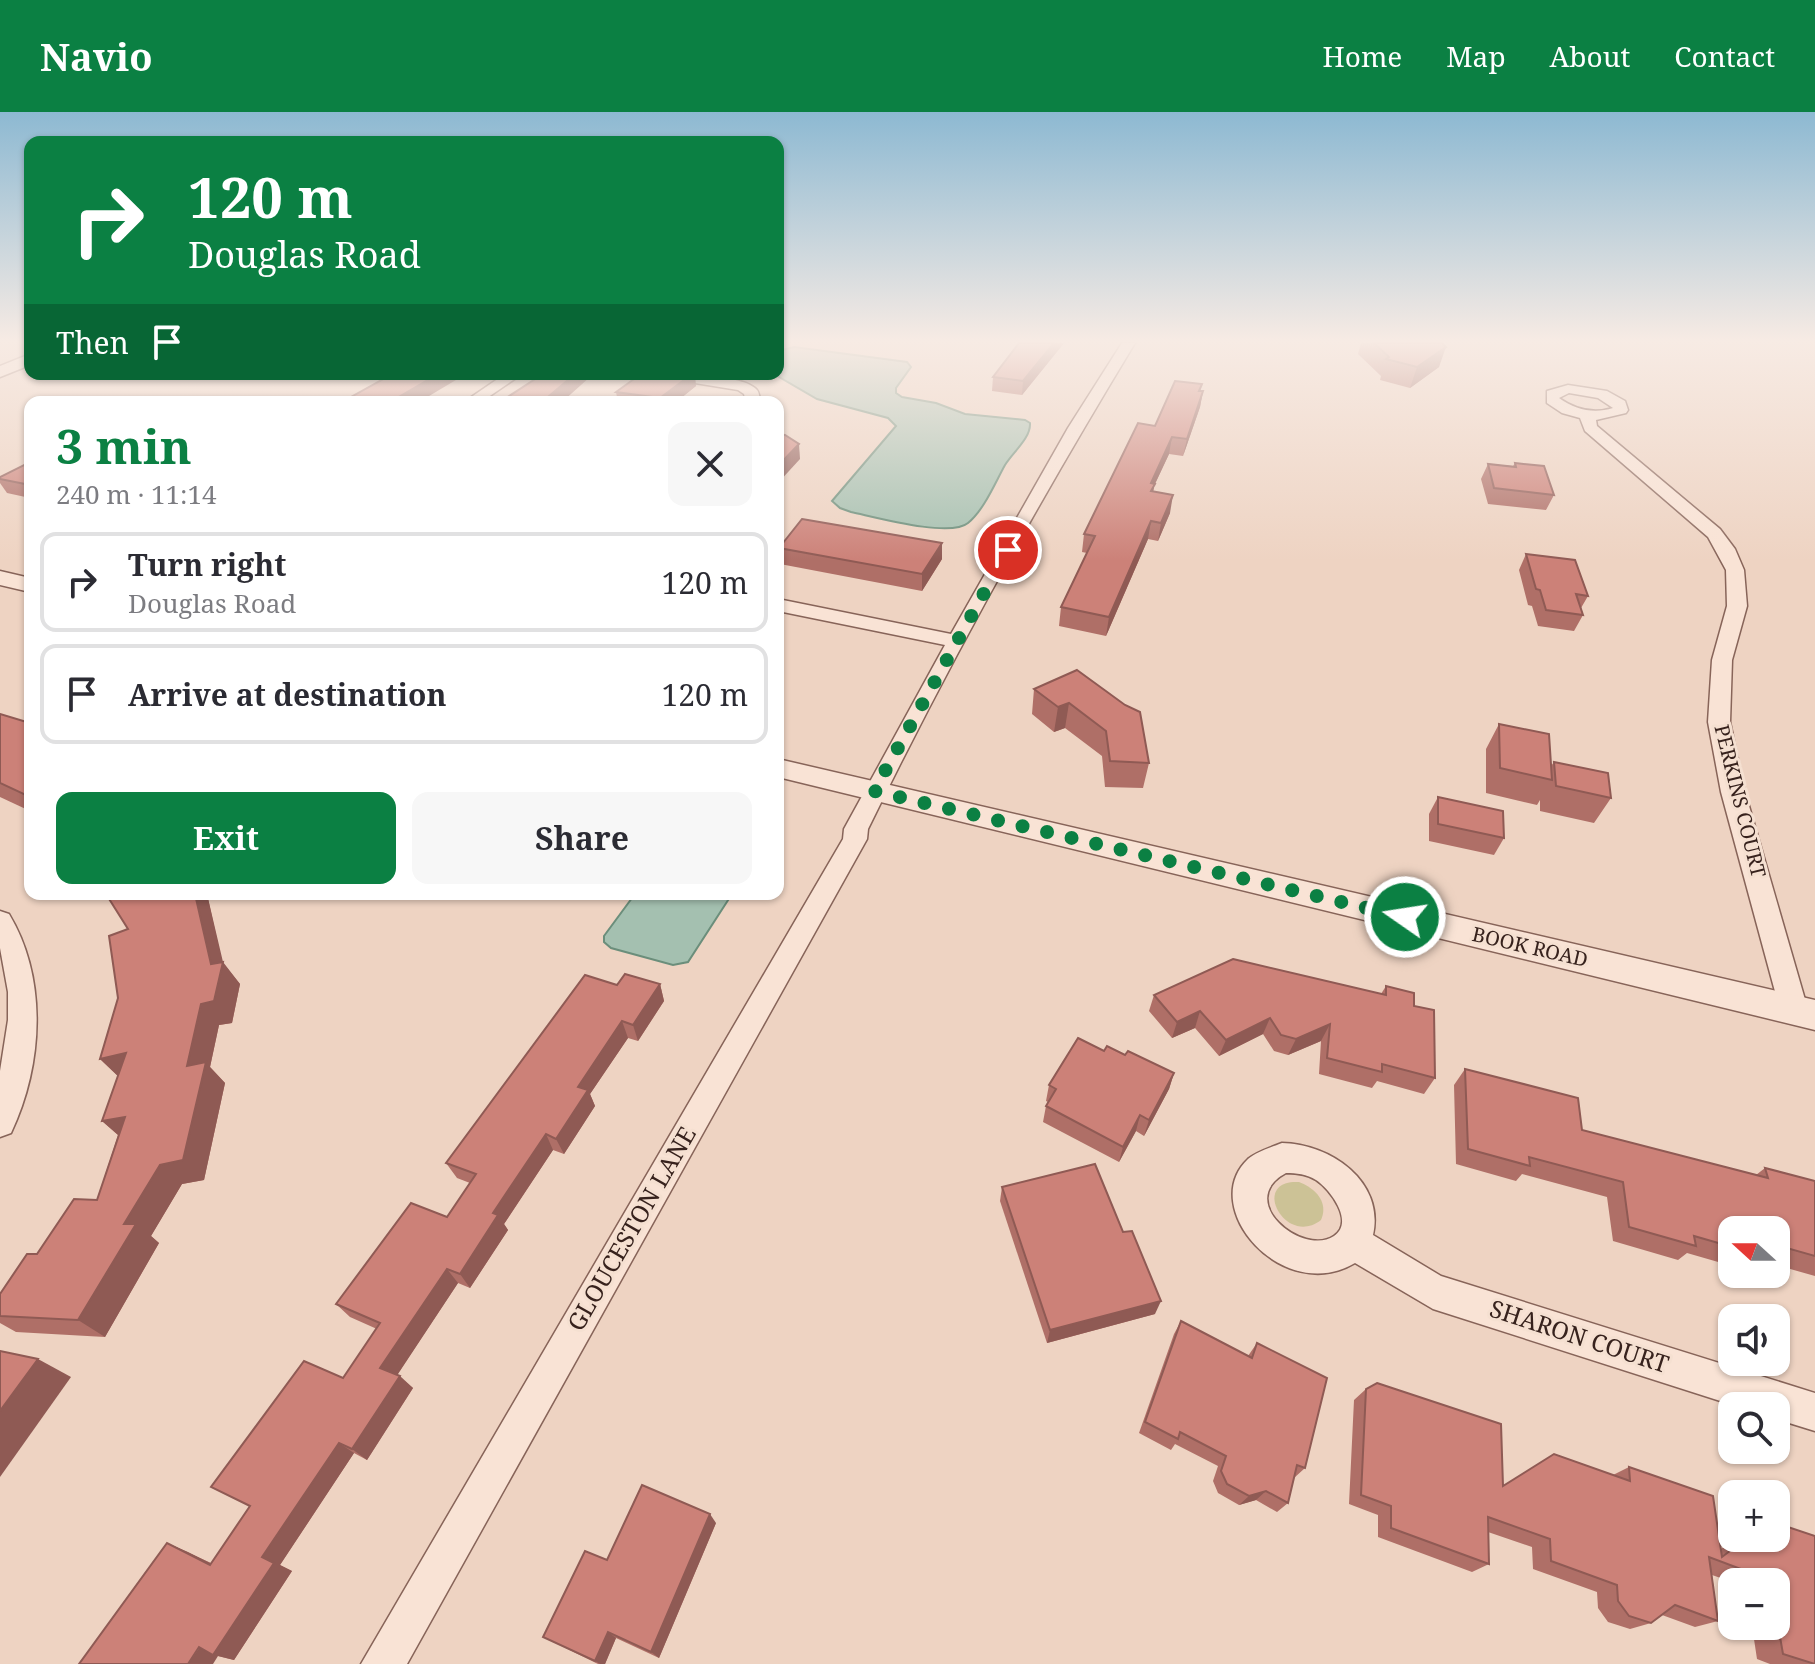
<!DOCTYPE html>
<meta charset="utf-8">
<style>
body{margin:0;font-family:"Noto Serif",serif;background:#f7f7f7;color:#2b2b33;height:100vh;display:flex;flex-direction:column;font-size:30px;white-space:nowrap}
*{box-sizing:border-box;margin:0}
p{font-size:26px;color:#7c7c81}
.icon{flex:none;width:44px;height:44px;fill:none;stroke:currentColor;stroke-width:2;stroke-linecap:round;stroke-linejoin:round}
.map{position:relative;flex:1;overflow:hidden}
.details{position:absolute;left:24px;top:284px;width:760px;height:504px;display:flex;flex-direction:column;background:#fff;border-radius:16px;box-shadow:0 2px 6px #0004}
.details>*{flex:none}
.top-card{position:absolute;left:24px;top:24px;width:760px;height:244px;border-radius:16px;box-shadow:0 2px 6px #0004;background:#0b8043;color:#fff;overflow:hidden}
.needle{width:52px;rotate:291deg}
.controls{position:absolute;left:1718px;top:1104px;display:grid;gap:16px}
.controls a{display:grid;place-items:center;width:72px;height:72px;border-radius:16px;background:#fff;box-shadow:0 2px 6px #0004;font-size:40px}
.pin{position:absolute;display:grid;place-items:center;width:68px;height:68px;color:#fff;margin:-34px;border:4px solid #fff;border-radius:50%;box-shadow:0 2px 8px #0007}
.me{position:absolute;width:88px;margin:-44px;rotate:283deg;stroke-linejoin:round;filter:drop-shadow(0 0 6px #0008)}
.turn{display:flex;align-items:center;gap:28px;height:168px;padding:0 32px;font-size:36px}
.turn .icon{width:104px;height:104px;stroke-width:2.5}
.turn b{display:block;font-size:56px;line-height:68px}
.then{display:flex;align-items:center;height:76px;padding:0 32px;background:#0003;gap:16px;font-size:30px}
.round{display:grid;place-items:center;flex:none;width:84px;height:84px;border-radius:16px;background:#f7f7f7}
.overview{display:flex;align-items:center;justify-content:space-between;height:136px;padding:0 32px}
h1{font-size:48px;font-weight:700;line-height:60px;color:#0b8043}
.button{display:flex;gap:16px;margin-top:auto;padding:16px 32px}
.button a{flex:1;height:92px;border-radius:16px;background:#0b8043;color:#fff;font-size:32px;font-weight:700;line-height:92px;text-align:center}
.button a+a{background:#f7f7f7;color:#2b2b33}
ul{padding:0;list-style:none}
li{display:flex;align-items:center;gap:24px;height:100px;margin:0 16px 12px;padding:0 16px;border:4px solid #e1e1e2;border-radius:16px}
li div{flex:1}
li b{display:block;font-size:30px}
li em{font-style:normal}
header{display:flex;align-items:center;gap:48px;box-sizing:border-box;height:112px;padding:0 40px;background:#0b8043;color:#fff}
header strong{font-size:38px}
nav{display:flex;gap:44px;margin-inline-start:auto;font-size:28px}
.map>svg:first-child{display:block}
.green{fill:#ccc296}
.water{fill:#a4c0b0;stroke:#6b8e7b;stroke-width:2}
.lines{fill:none;stroke-linecap:round;stroke-linejoin:round}
.minor-casing{stroke:#876459;stroke-width:3}
.tertiary-casing{stroke:#876459;stroke-width:3}
.minor{fill:#f9e3d5;fill-rule:evenodd}
.tertiary{fill:#f9e3d5;fill-rule:evenodd}
.wall{fill:#af6f67}
.shaded-wall{fill:#8f5a54}
.building{fill:#cc8178;stroke:#8f5a54;stroke-width:2}
.route{stroke:#0b8043;stroke-width:14;stroke-dasharray:0 25.2}
.labels{text-anchor:middle;stroke-width:6;stroke-linejoin:round;paint-order:stroke}
.street-label{font-size:20px;fill:#37221d;stroke:#f5e0d1}
.near-street-label{font-size:24px;fill:#37221d;stroke:#f5e0d1}
</style>
<header>
<strong>Navio</strong>
<nav><a>Home</a><a>Map</a><a>About</a><a>Contact</a></nav>
</header>
<div class="map">
<svg width="1815" height="1552" viewBox="0 0 1815 1552">
<rect width="100%" height="100%" fill="#eed3c2"/>
<!-- green -->
<path class="green" d="M1299 1070C1315 1076 1329 1090 1321 1108 1285 1136 1249 1067 1299 1070Z"/>
<!-- water -->
<g class="water">
<path d="M794 235 907 250 911 255 896 276V281L902 285 936 291 965 302 1025 308 1030 311C1031 326 1013 340 1005 353 995 371 984 398 968 411 950 426 875 405 851 400L840 396 832 389 896 314 888 306 817 287 774 262H778V239Z"/>
<polygon points="635,782 732,782 688,850 673,853 611,836 604,830 604,824"/>
</g>
<g class="lines">
<defs>
<g id="minor">
<path d="M1122 231H1135C1039 389 949 551 868 717L867 727 407 1552H361L843 727 844 717 945 533 778 499V487L951 522 1068 316Z"/>
<polygon points="505,262 522,262 481,290 464,290"/>
<path d="M657 262C677 262 744 262 757 278 759 280 760 287 760 290H746L744 282 738 278 664 266Z"/>
<path d="M1568 273 1607 279 1625 289 1628 298 1626 301 1596 308 1597 314 1720 417 1735 437 1744 458 1747 494 1732 548 1730 610 1745 680 1808 898 1804 906 1794 910 1784 906 1780 898 1721 680 1708 610 1712 548 1727 494 1726 458 1708 425 1585 319 1580 306 1562 301 1547 291V279ZM1569 281 1598 286 1613 296C1594 302 1576 298 1559 286Z"/>
<path d="M0 799 9 802C48 867 43 953 11 1021L0 1025V959L8 908V880L0 836Z"/>
<path d="M1282 1031C1330 1032 1385 1069 1373 1123L1441 1164 1815 1281V1319L1776 1307V1294H1736L1433 1197 1355 1151C1283 1194 1197 1095 1248 1047 1256 1040 1272 1035 1282 1031ZM1286 1061C1296 1061 1307 1062 1316 1068 1330 1077 1355 1110 1334 1124 1303 1145 1234 1089 1286 1061Z"/>
</g>
<g id="tertiary">
<polygon points="30,242 30,253 0,265 0,254"/>
<polygon points="0,459 30,466 30,480 0,473"/>
<polygon points="778,647 1815,888 1815,918 778,665"/>
</g>
</defs>
<!-- minor casing -->
<use href="#minor" class="minor-casing"/>
<!-- tertiary casing -->
<use href="#tertiary" class="tertiary-casing"/>
<!-- minor -->
<use href="#minor" class="minor"/>
<!-- tertiary -->
<use href="#tertiary" class="tertiary"/>
</g>
<!-- wall -->
<g class="wall">
<polygon points="1019,231 1064,231 1022,283 992,279 993,265"/>
<polygon points="1361,231 1442,231 1439,255 1410,276 1380,268 1381,264 1358,242"/>
<polygon points="1202,272 1200,279 1203,279 1200,295 1183,344 1169,342 1154,374 1153,380 1170,401 1158,429 1148,427 1106,524 1059,514 1061,495 1087,441 1082,440 1084,422 1155,314"/>
<polygon points="696,274 676,290 618,290 616,280"/>
<polygon points="30,350 30,386 7,381 0,371 0,365"/>
<polygon points="1515,351 1554,383 1546,398 1488,392 1481,367 1488,352 1513,354"/>
<polygon points="942,431 942,447 922,479 780,452 779,436"/>
<polygon points="1526,442 1588,484 1581,496 1583,503 1574,519 1538,514 1532,494 1528,493 1519,458"/>
<polygon points="1077,558 1149,651 1143,676 1105,675 1102,644 1065,616 1054,620 1032,602 1034,577"/>
<polygon points="0,602 30,611 30,699 0,685"/>
<polygon points="1499,612 1551,654 1554,650 1611,686 1594,711 1540,699 1540,688 1537,693 1486,681 1486,637"/>
<polygon points="1438,685 1504,726 1494,743 1429,729 1429,702"/>
<polygon points="106,782 207,782 222,850 240,872 232,911 219,913 210,955 225,971 204,1068 182,1072 151,1124 159,1131 105,1225 16,1220 0,1211 0,1182 37,1142 97,1088 118,1023 102,1009 118,964 100,947 118,886 128,817"/>
<polygon points="660,872 664,889 638,929 628,926 590,982 595,994 564,1042 553,1038 504,1112 508,1118 470,1176 458,1171 397,1263 413,1276 367,1348 354,1341 280,1453 292,1459 234,1548 218,1544 167,1431 211,1451 343,1266 377,1217 350,1205 336,1192 447,1105 470,1071 457,1066 446,1051 617,873"/>
<polygon points="1386,874 1414,894 1435,966 1424,982 1377,969 1372,976 1319,962 1321,929 1288,943 1274,939 1263,922 1219,944 1195,916 1172,926 1149,899 1154,883 1381,882"/>
<polygon points="1104,939 1125,943 1174,961 1169,977 1144,1024 1136,1019 1119,1050 1043,1010 1046,994 1048,990 1046,989 1049,973"/>
<polygon points="1465,957 1582,1018 1756,1063 1765,1056 1815,1069 1815,1164 1776,1153 1776,1118 1732,1118 1732,1154 1687,1141 1678,1148 1613,1129 1607,1085 1522,1062 1516,1069 1456,1052 1454,973"/>
<polygon points="1002,1075 1155,1202 1047,1231 1000,1089"/>
<polygon points="1181,1209 1248,1244 1257,1231 1305,1356 1294,1366 1288,1391 1277,1400 1256,1388 1239,1393 1218,1381 1213,1369 1218,1354 1175,1332 1171,1338 1139,1321 1174,1222"/>
<polygon points="1366,1277 1503,1374 1613,1363 1629,1355 1721,1437 1735,1426 1776,1426 1815,1552 1770,1552 1757,1547 1752,1514 1776,1514 1776,1470 1732,1470 1712,1463 1718,1509 1695,1515 1662,1503 1651,1511 1630,1517 1608,1510 1598,1496 1597,1480 1533,1457 1532,1435 1488,1420 1489,1452 1472,1460 1378,1425 1378,1403 1349,1392 1354,1288"/>
<polygon points="716,1411 659,1546 616,1526 605,1552 598,1552 543,1525 607,1448"/>
</g>
<!-- shaded-wall -->
<g class="shaded-wall">
<polygon points="1054,231 1064,231 1022,283 1023,269"/>
<polygon points="1446,235 1439,255 1410,276 1417,255"/>
<polygon points="438,262 466,262 419,290 390,290"/>
<polygon points="575,262 589,262 590,265 562,290 542,290"/>
<polygon points="692,262 695,262 696,274 676,290 660,290 660,286"/>
<polygon points="1203,279 1200,295 1183,344 1187,327"/>
<polygon points="1172,325 1169,342 1154,374 1152,389 1151,371"/>
<polygon points="799,332 800,347 778,371 778,354"/>
<polygon points="1173,383 1170,401 1158,429 1161,411"/>
<polygon points="1151,409 1148,427 1106,524 1109,505"/>
<polygon points="942,431 942,447 922,479 922,462"/>
<polygon points="1069,591 1065,616 1054,620 1058,595"/>
<polygon points="195,782 207,782 223,850 240,872 232,911 219,913 210,955 225,971 204,1068 182,1072 151,1124 159,1131 105,1225 78,1208 124,1112 187,954 211,852"/>
<polygon points="660,872 664,889 638,929 633,913"/>
<polygon points="1200,899 1195,916 1172,926 1177,910"/>
<polygon points="1270,906 1263,922 1219,944 1226,928"/>
<polygon points="622,909 628,926 590,982 595,994 564,1042 556,1027 578,975"/>
<polygon points="1330,912 1321,929 1288,943 1296,927"/>
<polygon points="126,941 122,968 100,947"/>
<polygon points="1174,961 1169,977 1144,1024 1149,1008"/>
<polygon points="1140,1003 1136,1019 1119,1050 1123,1035"/>
<polygon points="125,1005 125,1029 102,1009"/>
<polygon points="546,1022 553,1038 504,1112 508,1118 470,1176 460,1162 493,1101"/>
<polygon points="447,1157 458,1171 394,1268 380,1256"/>
<polygon points="1161,1189 1155,1202 1047,1231 1050,1218"/>
<polygon points="38,1247 71,1265 0,1365 0,1299"/>
<polygon points="400,1264 413,1276 367,1348 352,1337"/>
<polygon points="339,1331 354,1341 280,1453 292,1459 234,1548 218,1544 213,1552 188,1552 262,1445"/>
<polygon points="1266,1379 1256,1388 1239,1393 1249,1384"/>
<polygon points="710,1402 716,1411 659,1546 651,1540"/>
<polygon points="167,1431 188,1440 230,1461 210,1453"/>
<polygon points="608,1520 616,1526 605,1552 600,1552 595,1549"/>
</g>
<!-- building -->
<g class="building">
<polygon points="1019,231 1054,231 1023,269 993,265"/>
<polygon points="1374,231 1442,231 1446,235 1417,255 1386,247 1389,245"/>
<polygon points="386,262 438,262 390,290 342,290 385,266 381,265"/>
<polygon points="543,262 575,262 542,290 500,290"/>
<polygon points="641,262 692,262 660,286 616,280"/>
<polygon points="1175,269 1202,272 1199,279 1203,279 1187,327 1172,325 1151,371 1155,372 1151,379 1173,383 1161,411 1151,409 1109,505 1061,495 1095,424 1084,422 1138,311 1155,314"/>
<polygon points="778,322 785,323 799,332 778,354"/>
<polygon points="30,350 30,373 0,367 0,365"/>
<polygon points="1515,351 1544,354 1554,383 1494,376 1488,352 1516,355"/>
<polygon points="802,407 942,431 922,462 779,436"/>
<polygon points="1526,442 1575,448 1588,484 1576,482 1583,503 1546,498 1540,478 1536,477"/>
<polygon points="1077,558 1125,593 1140,600 1149,651 1110,649 1106,619 1069,591 1058,595 1034,577"/>
<polygon points="0,602 30,611 30,685 0,671"/>
<polygon points="1499,612 1549,622 1552,668 1500,656"/>
<polygon points="1554,650 1608,661 1611,686 1556,674"/>
<polygon points="1438,685 1503,699 1504,726 1438,712"/>
<polygon points="106,782 195,782 211,852 223,850 214,889 201,892 187,954 206,950 183,1048 160,1053 124,1112 136,1112 78,1208 0,1204 0,1182 27,1142 37,1142 74,1087 97,1088 125,1005 102,1009 126,941 100,947 118,886 109,824 128,817"/>
<polygon points="1233,847 1386,883 1386,874 1414,881 1414,894 1434,898 1435,966 1382,952 1382,960 1327,946 1330,912 1296,927 1281,923 1270,906 1226,928 1200,899 1177,910 1154,883"/>
<polygon points="625,862 660,872 633,913 622,909 578,975 588,978 556,1027 546,1022 493,1101 498,1103 460,1162 447,1157 380,1256 400,1264 352,1337 339,1331 262,1445 274,1451 213,1543 199,1535 188,1552 79,1552 167,1431 210,1453 250,1394 211,1375 304,1249 343,1266 380,1211 336,1192 411,1091 447,1105 476,1062 446,1051 585,863 617,873"/>
<polygon points="1078,926 1104,939 1107,934 1125,943 1128,939 1174,961 1149,1008 1140,1003 1123,1035 1046,994 1056,977 1049,973"/>
<polygon points="1465,957 1578,986 1582,1018 1768,1066 1765,1056 1815,1069 1815,1144 1776,1133 1776,1118 1732,1118 1732,1135 1694,1124 1696,1134 1629,1115 1623,1070 1529,1045 1530,1054 1468,1037"/>
<polygon points="1095,1052 1123,1120 1132,1119 1161,1189 1050,1218 1002,1075"/>
<polygon points="1181,1209 1252,1246 1257,1231 1327,1266 1305,1356 1297,1353 1288,1391 1266,1379 1249,1384 1227,1372 1221,1359 1226,1344 1180,1320 1178,1327 1145,1310"/>
<polygon points="0,1239 38,1247 0,1299"/>
<polygon points="1377,1271 1501,1312 1503,1374 1554,1342 1630,1369 1629,1355 1713,1384 1722,1445 1747,1426 1776,1426 1776,1411 1815,1424 1815,1552 1783,1542 1776,1502 1776,1470 1770,1470 1770,1468 1709,1445 1718,1509 1675,1493 1651,1511 1629,1504 1618,1489 1617,1473 1551,1449 1550,1427 1488,1405 1489,1452 1391,1416 1391,1394 1361,1383 1366,1277"/>
<polygon points="642,1373 710,1402 651,1540 608,1520 595,1549 543,1525 585,1439 607,1448"/>
</g>
<!-- sky -->
<linearGradient id="sky" x2="0" y2="1"><stop stop-color="#8db9d2"/><stop offset="0.51" stop-color="#f7ebe4"/><stop offset="1" stop-color="#f7ebe4" stop-opacity="0"/></linearGradient>
<rect width="1815" height="449" fill="url(#sky)"/>
<g class="lines">
<!-- route -->
<polyline class="route" points="1008,438 874,679 1405,805"/>
</g>
<g class="labels">
<!-- street labels -->
<g class="street-label">
<text transform="translate(1740 689) rotate(76)" y="7">PERKINS COURT</text>
<text transform="translate(1530 835) rotate(13)" y="7">BOOK ROAD</text>
</g>
<!-- near-street labels -->
<g class="near-street-label">
<text transform="translate(632 1117) rotate(-60)" y="8">GLOUCESTON LANE</text>
<text transform="translate(1579 1225) rotate(18)" y="8">SHARON COURT</text>
</g>
</g>
</svg>
<div class="controls">
<a><svg class="needle" viewBox="-14 -14 28 28"><path d="M0-13l5 13h-10z" fill="#e53935"/><path d="M0 13l5-13h-10z" fill="#7c7c81"/></svg></a>
<a><svg class="icon" aria-label="sound" viewBox="0 0 24 24"><path d="M4 9h4l5-4v14l-5-4H4zM17 9q2 3 0 6"/></svg></a>
<a><svg class="icon" aria-label="search" viewBox="0 0 24 24"><circle cx="10" cy="10" r="6"/><path d="M15 15l6 6"/></svg></a>
<a>+</a>
<a>−</a>
</div>
<div class="pin" style="left:1008px;top:438px;background:#d93025"><svg class="icon" aria-label="arrive" viewBox="0 0 24 24"><path d="M6 21V4h12l-3 4 3 4H6"/></svg></div>
<svg class="me" style="left:1405px;top:805px" viewBox="-20 -20 40 40"><circle r="17" fill="#0b8043" stroke="#fff" stroke-width="3"/><path d="M0-11L8 9 0 5-8 9z" fill="#fff"/></svg>
<div class="top-card">
<div class="turn"><svg class="icon" aria-label="right" viewBox="0 0 24 24"><path d="M7 20v-9h11M14 6l5 5-5 5"/></svg><div><b>120 m</b>Douglas Road</div></div>
<div class="then">Then<svg class="icon" aria-label="arrive" viewBox="0 0 24 24"><path d="M6 21V4h12l-3 4 3 4H6"/></svg></div>
</div>
<section class="details">
<div class="overview"><div><h1>3 min</h1><p>240 m · 11:14</p></div><a class="round"><svg class="icon" aria-label="close" viewBox="0 0 24 24"><path d="M6 6l12 12M18 6L6 18"/></svg></a></div>
<ul>
<li><svg class="icon" aria-label="right" viewBox="0 0 24 24"><path d="M7 20v-9h11M14 6l5 5-5 5"/></svg><div><b>Turn right</b><p>Douglas Road</p></div><em>120 m</em></li>
<li><svg class="icon" aria-label="arrive" viewBox="0 0 24 24"><path d="M6 21V4h12l-3 4 3 4H6"/></svg><div><b>Arrive at destination</b></div><em>120 m</em></li>
</ul>
<div class="button"><a>Exit</a><a>Share</a></div>
</section>
</div>
